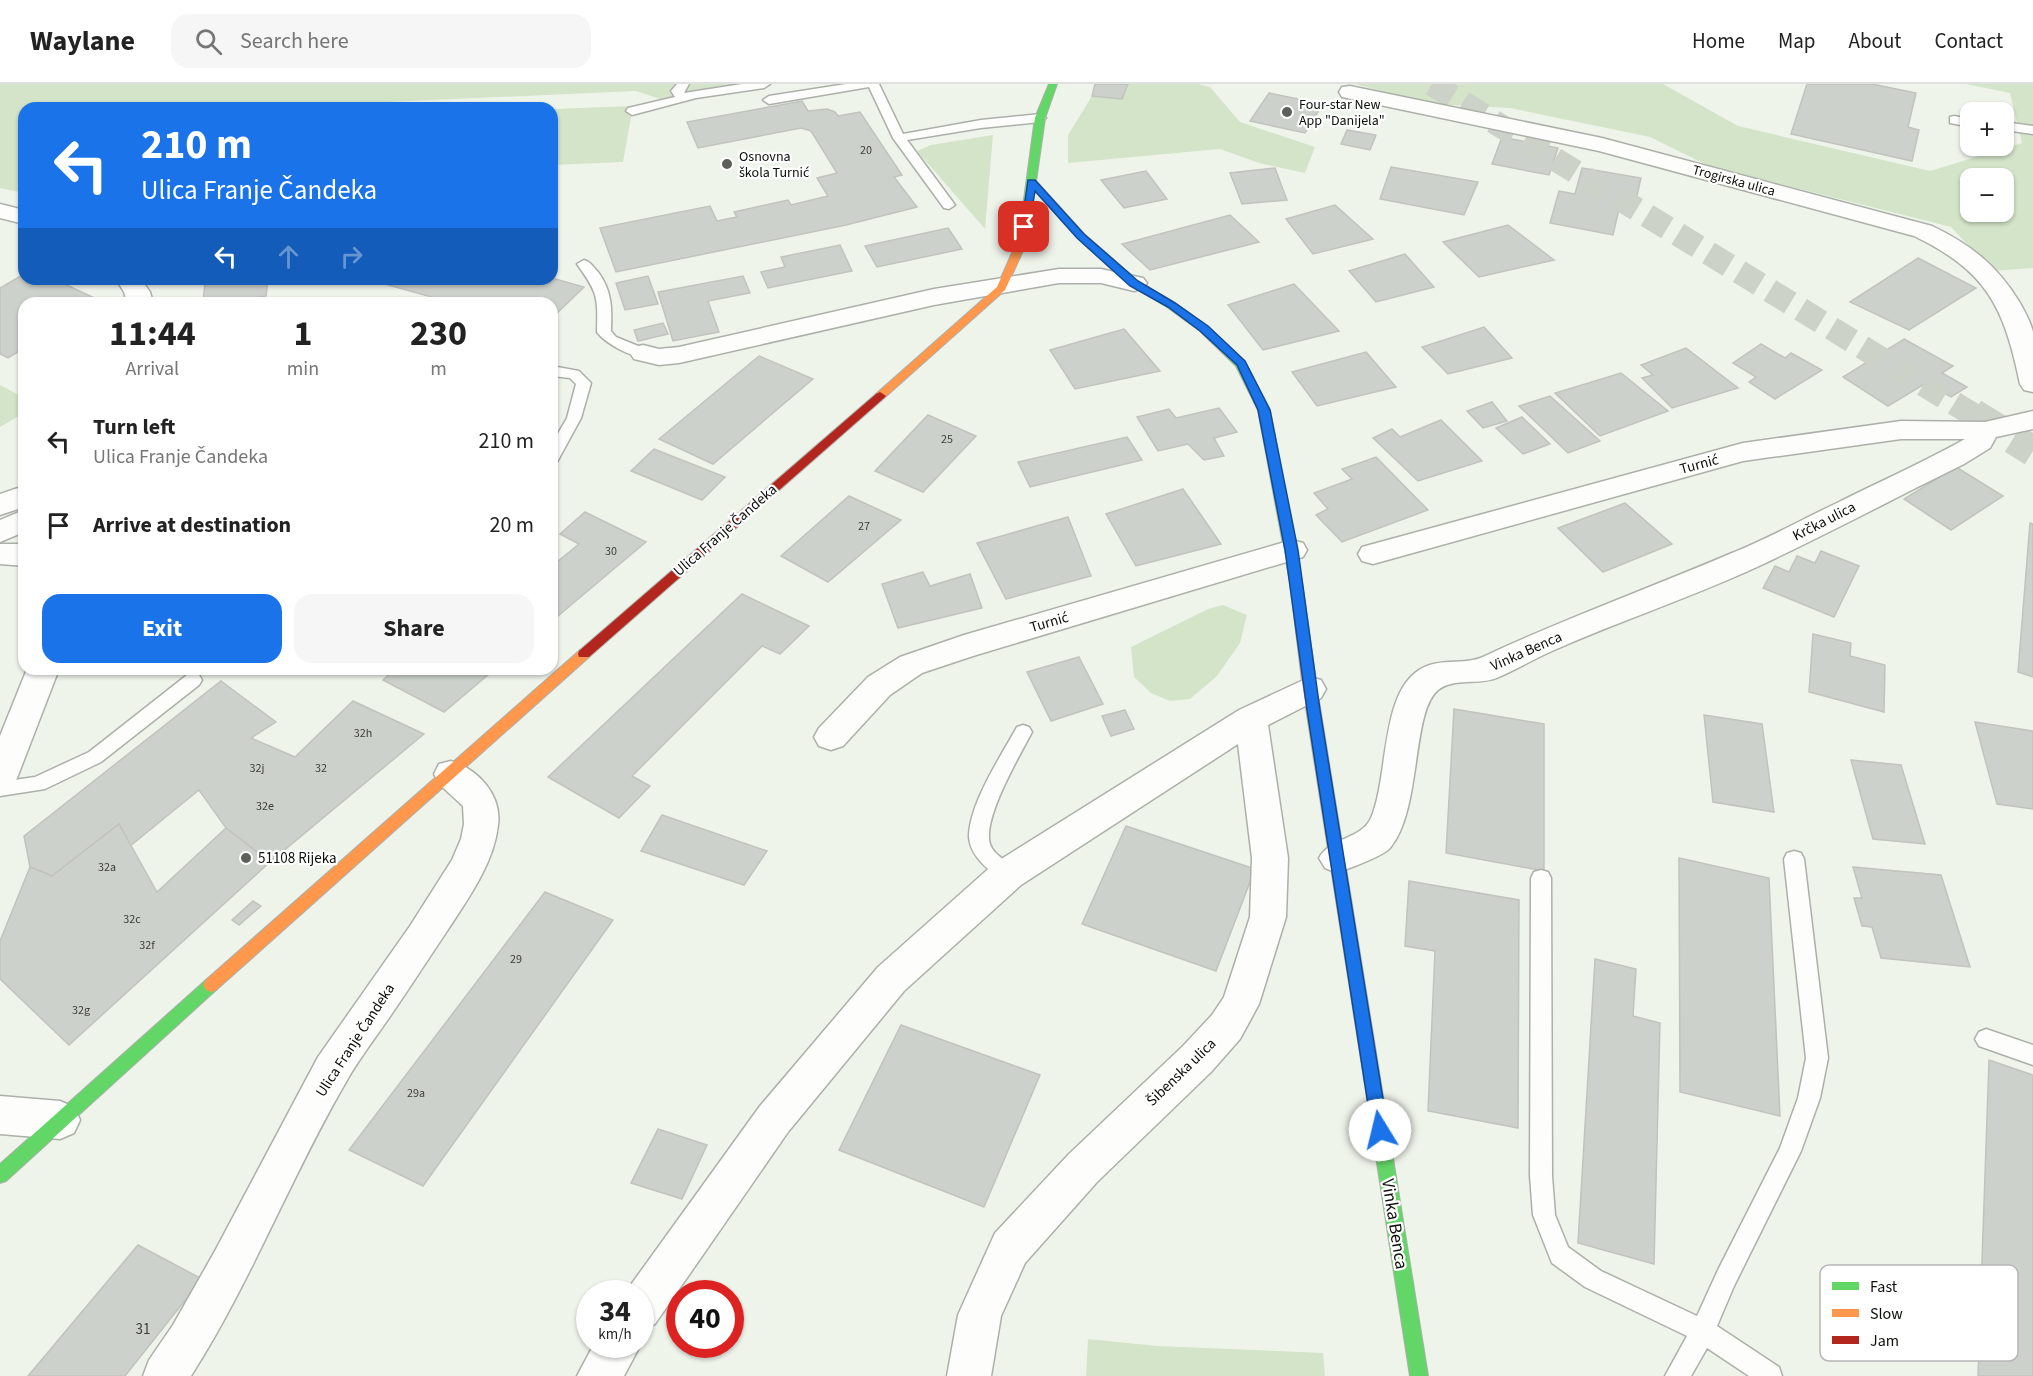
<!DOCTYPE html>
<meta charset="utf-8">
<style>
body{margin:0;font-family:"Source Sans 3",sans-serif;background:#f6f6f6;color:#222;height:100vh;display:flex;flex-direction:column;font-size:22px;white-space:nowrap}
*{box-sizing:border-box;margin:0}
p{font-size:20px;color:#767676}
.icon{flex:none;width:33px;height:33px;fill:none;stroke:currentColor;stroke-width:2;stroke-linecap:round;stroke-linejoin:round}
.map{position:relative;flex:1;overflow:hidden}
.details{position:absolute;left:18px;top:213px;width:540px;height:378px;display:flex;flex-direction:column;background:#fff;border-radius:18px;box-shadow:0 2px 4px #0004}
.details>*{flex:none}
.hud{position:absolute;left:18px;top:18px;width:540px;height:183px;border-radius:18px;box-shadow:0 2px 4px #0004;background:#1a73e8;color:#fff;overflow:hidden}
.fabs{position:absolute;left:1960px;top:18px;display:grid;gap:12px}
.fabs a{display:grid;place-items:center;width:54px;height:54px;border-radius:12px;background:#fff;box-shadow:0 2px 4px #0004;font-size:30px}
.speed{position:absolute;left:576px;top:1196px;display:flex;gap:12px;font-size:30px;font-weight:700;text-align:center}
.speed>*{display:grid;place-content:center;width:78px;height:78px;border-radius:50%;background:#fff;box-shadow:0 2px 4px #0004;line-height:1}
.speed small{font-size:15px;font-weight:400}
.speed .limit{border:9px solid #d22;background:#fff;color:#111}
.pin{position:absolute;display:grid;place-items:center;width:51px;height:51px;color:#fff;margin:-26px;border-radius:12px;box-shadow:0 3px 9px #0006}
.me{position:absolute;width:66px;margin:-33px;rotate:351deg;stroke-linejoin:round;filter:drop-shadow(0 0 4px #0008)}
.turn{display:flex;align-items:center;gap:21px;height:126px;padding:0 24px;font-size:27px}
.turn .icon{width:78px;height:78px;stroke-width:2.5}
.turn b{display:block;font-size:42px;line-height:51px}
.lanes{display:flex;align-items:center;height:57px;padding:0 24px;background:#0003;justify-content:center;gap:30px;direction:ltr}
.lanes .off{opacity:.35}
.eta{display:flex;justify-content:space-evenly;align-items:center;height:102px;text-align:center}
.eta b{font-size:36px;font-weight:700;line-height:42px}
.cta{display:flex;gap:12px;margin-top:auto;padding:12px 24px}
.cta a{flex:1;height:69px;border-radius:18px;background:#1a73e8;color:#fff;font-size:24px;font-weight:700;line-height:69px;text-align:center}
.cta a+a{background:#f6f6f6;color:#222}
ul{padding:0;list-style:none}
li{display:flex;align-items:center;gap:18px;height:84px;padding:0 24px}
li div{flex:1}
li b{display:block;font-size:22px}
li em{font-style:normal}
header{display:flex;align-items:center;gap:36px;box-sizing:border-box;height:84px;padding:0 30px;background:#fff;border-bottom:2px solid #e0e0e0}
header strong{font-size:28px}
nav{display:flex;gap:33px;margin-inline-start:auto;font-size:21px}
.search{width:420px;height:54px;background:#f6f6f6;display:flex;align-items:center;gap:15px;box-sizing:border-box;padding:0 21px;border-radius:18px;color:#767676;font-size:22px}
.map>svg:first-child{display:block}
.green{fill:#d4e4c8;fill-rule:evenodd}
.building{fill:#cdd1cb;stroke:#c0c4bd;stroke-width:1.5}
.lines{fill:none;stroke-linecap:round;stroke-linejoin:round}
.primary-tunnel-far1{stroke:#cdd2c9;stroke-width:24;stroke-dasharray:24 12;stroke-linecap:butt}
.primary-tunnel{stroke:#cdd2c9;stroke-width:31;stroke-dasharray:31 16;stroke-linecap:butt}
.lane-casing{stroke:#acb0a9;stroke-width:3}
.street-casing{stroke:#acb0a9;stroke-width:3}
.fast-casing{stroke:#acb0a9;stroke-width:2}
.slow-casing{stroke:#acb0a9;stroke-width:2}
.jam-casing{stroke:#acb0a9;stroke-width:2}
.lane{fill:#fdfdfc;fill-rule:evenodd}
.street{fill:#fdfdfc;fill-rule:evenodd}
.fast{fill:#63d668;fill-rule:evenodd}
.slow{fill:#ff974d;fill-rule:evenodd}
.jam{fill:#b3261e;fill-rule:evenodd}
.route{fill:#1a73e8;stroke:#114b97;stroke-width:1.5}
.poi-dot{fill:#5c6059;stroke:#fff;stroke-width:2}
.labels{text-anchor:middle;stroke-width:4.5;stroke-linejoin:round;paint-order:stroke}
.number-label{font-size:12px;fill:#3d403a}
.far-poi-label{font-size:14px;fill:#0d100a;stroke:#fff;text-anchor:start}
.far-street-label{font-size:14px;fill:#0d100a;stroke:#fff}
.street-label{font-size:15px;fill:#0d100a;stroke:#fff}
.poi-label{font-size:15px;fill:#0d100a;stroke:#fff;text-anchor:start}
.near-number-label{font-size:15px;fill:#3d403a}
.near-street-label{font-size:18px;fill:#0d100a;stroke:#fff}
.key{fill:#fff;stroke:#b6b7b6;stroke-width:1.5}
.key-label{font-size:16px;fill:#0d100a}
</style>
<header>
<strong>Waylane</strong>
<div class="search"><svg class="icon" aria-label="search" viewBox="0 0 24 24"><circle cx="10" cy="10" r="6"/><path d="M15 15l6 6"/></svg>Search here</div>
<nav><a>Home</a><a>Map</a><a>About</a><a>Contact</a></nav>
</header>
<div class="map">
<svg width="2033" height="1292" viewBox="0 0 2033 1292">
<rect width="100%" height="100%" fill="#eff4eb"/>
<!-- green -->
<g class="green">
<polygon points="0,0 742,0 663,16 636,7 366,19 363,24 24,24 24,109 0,104"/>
<polygon points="1128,0 1198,0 1210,3 1240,38 1315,63 1305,89 1259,79 1220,65 1068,79 1068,51 1092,12 1122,15"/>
<path d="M1355 0H1663L1738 42 1930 87 2022 59 2010 9 1966 0H2033V184L1992 187 1951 143 1709 82 1650 53 1510 24 1431 20ZM1971 94H2004V128H1971Z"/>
<polygon points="633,22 623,78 552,81 552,25"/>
<polygon points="993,51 985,145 917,67 931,61"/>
<polygon points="0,301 24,314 24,329 0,343"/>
<polygon points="1223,521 1247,531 1240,559 1217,592 1190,615 1170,617 1151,609 1134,593 1131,563 1208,525"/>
<polygon points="1088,1255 1158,1262 1323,1269 1325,1292 1086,1292"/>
</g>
<!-- building -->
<g class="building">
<polygon points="1095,0 1128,0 1122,15 1092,12"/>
<polygon points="1807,0 1872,0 1916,9 1908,43 1919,46 1912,77 1791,50"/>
<polygon points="1269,9 1323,20 1305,49 1250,37"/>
<polygon points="802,17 808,27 827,25 835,28 838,32 860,28 902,91 894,93 917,123 846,141 616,188 600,144 710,122 717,137 737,133 734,128 788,116 791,121 828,112 817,94 837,89 811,47 801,44 698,64 687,38"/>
<polygon points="1347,46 1376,51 1370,66 1341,60"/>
<polygon points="1502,53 1558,64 1549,91 1492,80"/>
<polygon points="1391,83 1478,98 1464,131 1380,115"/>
<polygon points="1275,84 1287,116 1242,120 1230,89"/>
<polygon points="1582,84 1641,94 1634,124 1620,121 1613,151 1550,139 1559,107 1575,110"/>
<polygon points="1146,87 1167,115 1124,124 1101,96"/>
<polygon points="1335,121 1373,155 1313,170 1286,135"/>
<polygon points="1230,131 1259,158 1150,186 1122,160"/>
<polygon points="1508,141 1554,176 1479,193 1443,158"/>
<polygon points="948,144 962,165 877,183 865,162"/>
<polygon points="840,161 852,187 768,204 761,188 785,183 781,173"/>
<polygon points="1405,170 1434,203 1376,218 1349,187"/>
<polygon points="1918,174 1976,204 1909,246 1850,218"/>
<polygon points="24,190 24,195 54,195 101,217 97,219 24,219 24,264 8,274 0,270 0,204"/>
<polygon points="648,192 658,220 625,226 616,199"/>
<polygon points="743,192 750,209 708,217 719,248 673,257 658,208"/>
<polygon points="552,194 584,203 552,234 552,219 453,219 367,195"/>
<polygon points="226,195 268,195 266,212 221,219 203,219 205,198"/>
<polygon points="1294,200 1339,247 1263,266 1228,221"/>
<polygon points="663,239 668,250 638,257 634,246"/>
<polygon points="1484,243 1512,274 1448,290 1422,263"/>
<polygon points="1124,245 1160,287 1075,305 1050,266"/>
<polygon points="1904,255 1953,282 1942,289 1967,303 1951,313 1926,299 1888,322 1843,293"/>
<polygon points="1761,260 1785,274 1791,269 1822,286 1775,315 1749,298 1756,293 1733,279"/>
<polygon points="1686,264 1738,304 1672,324 1642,294 1653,291 1641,281"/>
<polygon points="1366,268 1396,303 1317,322 1292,288"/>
<polygon points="759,272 813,295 713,380 659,355"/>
<polygon points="1621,289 1668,327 1600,352 1555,309"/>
<polygon points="1550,312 1600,357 1568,369 1519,322"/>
<polygon points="1492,318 1507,337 1483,344 1467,327"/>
<polygon points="1219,324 1237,348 1214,354 1224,372 1204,376 1188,360 1158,367 1137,333 1169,325 1176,334"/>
<polygon points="928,331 976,352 923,408 875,387"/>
<polygon points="1522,333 1550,360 1523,370 1496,344"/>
<polygon points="1441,336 1482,377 1418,397 1373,354 1392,345 1400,353"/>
<polygon points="1127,353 1142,376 1030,403 1018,378"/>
<polygon points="654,365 725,393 702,416 631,387"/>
<polygon points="1376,373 1428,426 1342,458 1316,431 1328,425 1314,409 1352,395 1342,385"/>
<polygon points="1956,383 2003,412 1951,446 1904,415"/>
<polygon points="1183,405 1221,460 1136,482 1106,430"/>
<polygon points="849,412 901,436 828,498 781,472"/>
<polygon points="1625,419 1672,460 1603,488 1558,444"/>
<polygon points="585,428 646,458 552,537 552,482 579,460 560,450"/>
<polygon points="1068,433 1091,492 1006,515 977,459"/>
<polygon points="2030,439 2033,440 2033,593 2018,588"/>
<polygon points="1821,467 1859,482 1834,533 1763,504 1775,482 1789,488 1797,472 1815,479"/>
<polygon points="923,488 930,502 970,490 982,524 898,544 882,500"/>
<polygon points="742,510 809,542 780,570 762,562 632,692 650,702 619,734 548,693"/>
<polygon points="1813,550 1851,559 1850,572 1885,581 1884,628 1809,608"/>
<polygon points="1079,573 1103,620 1051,637 1027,588"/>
<polygon points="395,585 495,585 444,628 383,596"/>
<polygon points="221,597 276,638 251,654 295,673 353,617 424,650 270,778 226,744 199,706 130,762 119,740 52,792 30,783 24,752"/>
<polygon points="1454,625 1544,640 1544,787 1446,769"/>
<polygon points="1125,626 1134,645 1111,652 1102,632"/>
<polygon points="1704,631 1762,640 1774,728 1713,718"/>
<polygon points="1975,638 2033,647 2033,725 1997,720"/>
<polygon points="1851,676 1901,681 1925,760 1873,755"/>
<polygon points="662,731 767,767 744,801 641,767"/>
<polygon points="119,740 157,808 226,744 270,778 69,961 0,895 0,857 30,783 52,792"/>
<polygon points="1126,742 1255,785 1216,887 1082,840"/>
<polygon points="1679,774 1769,794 1780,1032 1680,1008"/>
<polygon points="1853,783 1941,791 1970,883 1881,874 1872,843 1862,842 1854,814 1862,814"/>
<polygon points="1409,797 1519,816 1518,1044 1428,1027 1435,867 1405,862"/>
<polygon points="545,808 613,836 423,1102 349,1066"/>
<polygon points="253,817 261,822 239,841 232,836"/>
<polygon points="1595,875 1636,885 1633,932 1660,939 1654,1180 1578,1159"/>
<polygon points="901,941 1040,991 984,1123 839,1066"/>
<polygon points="1989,976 2033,991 2033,1292 1978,1292"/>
<polygon points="658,1045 707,1061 682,1115 631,1099"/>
<polygon points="138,1161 202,1195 125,1292 28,1292"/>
</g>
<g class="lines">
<!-- primary-tunnel-far1 -->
<polyline class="primary-tunnel-far1" points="1432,0 1975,332"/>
<!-- primary-tunnel -->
<polyline class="primary-tunnel" points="1973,330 2033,367"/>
<defs>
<g id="lane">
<polygon points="677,0 689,0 684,9 742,0 770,0 764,4 696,14 632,31 626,27 628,24 675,13 671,7"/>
<polygon points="846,0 879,0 903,50 981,36 1040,30 1046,34 1040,38 981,44 907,56 955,121 949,125 944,124 893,54 869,3 769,20 763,16 769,12"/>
<polygon points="1954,32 1971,35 1971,43 1950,39 1950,33"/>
<polygon points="2004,38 2033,42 2033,50 2004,46"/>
<path d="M584 176C591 178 593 183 598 188 612 207 612 224 611 247L616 253 648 266 650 269 648 272C634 276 605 259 597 248 598 213 598 209 577 180Z"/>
<polygon points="552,282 579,287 591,299 581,334 557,378 552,379 552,360 567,334 576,300 570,294 552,292"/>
<polygon points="193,589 199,591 202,596 199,601 101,678 45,705 0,712 0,698 35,693 89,668 187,591"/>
<path d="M1023 641 1029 643 1032 648C1020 671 982 735 990 760 994 773 1012 778 1018 790L1015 796C1003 800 996 792 987 784 978 776 970 766 969 753 969 720 1001 672 1017 643Z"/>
<polygon points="1794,767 1801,769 1804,775 1828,974 1820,1014 1801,1067 1734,1202 1717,1242 1779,1283 1782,1292 1749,1292 1707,1264 1691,1292 1665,1292 1687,1252 1585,1203 1552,1179 1533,1131 1530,1092 1531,794 1534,788 1541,786 1548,788 1551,794 1552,1092 1555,1131 1568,1163 1601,1187 1697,1232 1718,1186 1780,1064 1798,1014 1806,974 1784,775 1787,769"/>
<polygon points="1986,945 2033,961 2033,981 1979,962 1975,955 1979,948"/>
</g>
<g id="street">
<path d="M1350 2 1602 54 1932 142C1970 160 1998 182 2020 219 2025 228 2031 239 2033 248 2033 267 2033 289 2033 308L2024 306 2020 300C2004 223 1987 187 1914 152L1599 67 1342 13 1339 8 1342 3Z"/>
<polygon points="0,120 24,126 24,140 0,134"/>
<polygon points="1059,185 1101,185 1143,194 1147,199 1143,204 1134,207 1101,199 1059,199 934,221 679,279 659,281 634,275 630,269 634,263 643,261 659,265 679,263 934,205"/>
<polygon points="116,195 141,195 150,208 153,219 127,219 124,208"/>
<path d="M2033 327V345L1996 353 1990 364 1964 380C1895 414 1827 450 1757 483 1690 514 1619 537 1552 567 1534 575 1517 585 1499 593 1481 602 1454 593 1438 606 1411 628 1422 726 1390 764 1382 773 1349 784 1337 789L1325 784 1319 774C1330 753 1361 756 1371 734 1388 695 1381 616 1415 589 1437 571 1464 583 1485 572 1566 534 1650 504 1732 469 1769 454 1803 435 1839 418 1881 397 1924 378 1965 355H1901L1743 377 1373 480 1362 477 1358 470 1362 463 1743 359 1901 337 1985 338Z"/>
<polygon points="24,402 24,423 0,431 0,410"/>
<polygon points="24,426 24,448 0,458 0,436"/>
<polygon points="1292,456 1303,459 1307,466 1303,473 973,572 922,589 890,611 843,662 831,666 819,662 814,653 819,644 868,593 900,573 964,551"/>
<polygon points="0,460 24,460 24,482 0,480"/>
<polygon points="27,585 59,585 17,694 12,704 0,707 0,652"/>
<polygon points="1310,593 1321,596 1326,605 1321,614 1268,641 1288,774 1286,833 1259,920 1240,955 1211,988 1097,1098 1025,1179 1001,1232 991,1292 947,1292 958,1231 995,1149 1069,1070 1183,962 1212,931 1224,913 1250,833 1252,774 1238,660 1021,801 904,907 788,1048 655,1240 640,1246 640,1209 625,1209 760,1022 878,883 995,779 1239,626"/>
<path d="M451 677C478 685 502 711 498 741 494 779 468 815 447 847 426 878 406 910 384 941 371 960 357 978 346 998 290 1094 251 1198 191 1292H143L149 1276 173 1241 215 1167 318 973 410 842 452 776 461 755 464 740 463 722 439 700 434 690 439 680Z"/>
<polygon points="0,1012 60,1017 74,1023 80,1036 74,1049 60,1055 0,1050"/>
<polygon points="640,1259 641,1260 624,1292 577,1292 594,1260"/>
</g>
<g id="fast">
<polygon points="1049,0 1057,0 1045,34 1036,97 1084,150 1138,197 1175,219 1208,243 1246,280 1270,326 1302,498 1300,501 1292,501 1290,498 1258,326 1236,282 1200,247 1167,223 1130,201 1078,154 1035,107 1031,125 1023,123 1035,34"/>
<polygon points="211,894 216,896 219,901 216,906 6,1097 0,1099 0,1080 206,896"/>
<polygon points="1368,962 1374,964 1376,969 1428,1292 1410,1292 1360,969 1362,964"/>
</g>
<g id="slow">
<polygon points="1028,120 1033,123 1026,160 1005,206 884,314 876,314 876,310 997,203 1016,160 1023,123"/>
<polygon points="1296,494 1302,498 1317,605 1376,969 1374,974 1368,976 1362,974 1360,969 1303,605 1290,498"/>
<polygon points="584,565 590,570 589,573 216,906 211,908 206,906 203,901 206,896 579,567"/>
</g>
<polygon id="jam" points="880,308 886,312 884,314 589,573 579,573 578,570 579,567 876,310"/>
</defs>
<!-- lane casing -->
<use href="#lane" class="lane-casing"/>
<!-- street casing -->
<use href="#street" class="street-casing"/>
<!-- fast casing -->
<use href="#fast" class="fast-casing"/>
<!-- slow casing -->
<use href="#slow" class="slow-casing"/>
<!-- jam casing -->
<use href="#jam" class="jam-casing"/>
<!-- lane -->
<use href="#lane" class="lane"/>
<!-- street -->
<use href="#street" class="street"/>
<!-- fast -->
<use href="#fast" class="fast"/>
<!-- slow -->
<use href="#slow" class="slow"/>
<!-- jam -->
<use href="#jam" class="jam"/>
</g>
<!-- route -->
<polygon class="route" points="1028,96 1035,96 1084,150 1138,197 1175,219 1208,242 1245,277 1270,326 1298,466 1320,626 1388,1046 1386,1052 1380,1054 1374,1052 1372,1046 1307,626 1285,466 1258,326 1237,281 1200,247 1168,223 1130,202 1077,154 1035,107 1029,143 1021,145"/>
<!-- markers -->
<g class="poi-dot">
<circle cx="1287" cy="28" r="6"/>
<circle cx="727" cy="80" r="6"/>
<circle cx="246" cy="774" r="6"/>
</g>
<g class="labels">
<!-- number labels -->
<g class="number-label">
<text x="866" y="70">20</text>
<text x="947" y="359">25</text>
<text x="864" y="446">27</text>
<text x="611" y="471">30</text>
<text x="363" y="653">32h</text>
<text x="257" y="688">32j</text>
<text x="321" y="688">32</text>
<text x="265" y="726">32e</text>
<text x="107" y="787">32a</text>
<text x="132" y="839">32c</text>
<text x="147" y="865">32f</text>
<text x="516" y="879">29</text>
<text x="81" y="930">32g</text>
<text x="416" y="1013">29a</text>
</g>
<!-- far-poi labels -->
<g class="far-poi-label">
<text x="1299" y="25">Four-star New<tspan x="1299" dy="16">App "Danijela"</tspan></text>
<text x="739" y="77">Osnovna<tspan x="739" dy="16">škola Turnić</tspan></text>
</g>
<!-- far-street labels -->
<g class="far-street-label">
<text transform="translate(1734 96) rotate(15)" y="5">Trogirska ulica</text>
</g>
<!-- street labels -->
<g class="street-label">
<text transform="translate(1699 380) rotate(-15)" y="5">Turnić</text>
<text transform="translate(1824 437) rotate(-27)" y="5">Krčka ulica</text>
<text transform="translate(725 446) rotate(-41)" y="5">Ulica Franje Čandeka</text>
<text transform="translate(1049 538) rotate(-16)" y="5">Turnić</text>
<text transform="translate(1526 567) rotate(-24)" y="5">Vinka Benca</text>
<text transform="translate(355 956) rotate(-57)" y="5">Ulica Franje Čandeka</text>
<text transform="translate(1181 988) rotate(-44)" y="5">Šibenska ulica</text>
</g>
<!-- poi labels -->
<g class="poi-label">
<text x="258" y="779">51108 Rijeka</text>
</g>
<!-- near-number labels -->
<g class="near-number-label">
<text x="143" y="1250">31</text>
</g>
<!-- near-street labels -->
<g class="near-street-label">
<text transform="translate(1395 1140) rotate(81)" y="6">Vinka Benca</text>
</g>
</g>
<!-- legend -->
<rect x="1820" y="1181" width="198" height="96" rx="9" class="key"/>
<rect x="1832" y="1198" width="27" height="8" fill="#63d668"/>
<rect x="1832" y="1225" width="27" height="8" fill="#ff974d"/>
<rect x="1832" y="1252" width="27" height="8" fill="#b3261e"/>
<g class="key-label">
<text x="1870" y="1208">Fast</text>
<text x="1870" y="1235">Slow</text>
<text x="1870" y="1262">Jam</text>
</g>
</svg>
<div class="fabs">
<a>+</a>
<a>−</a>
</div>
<div class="speed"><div>34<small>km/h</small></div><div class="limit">40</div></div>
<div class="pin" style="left:1024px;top:143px;background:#d93025"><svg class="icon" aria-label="arrive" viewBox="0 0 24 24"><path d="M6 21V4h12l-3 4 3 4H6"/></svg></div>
<svg class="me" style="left:1380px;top:1046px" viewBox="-20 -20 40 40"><circle r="19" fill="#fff"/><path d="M0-13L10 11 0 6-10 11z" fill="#1a73e8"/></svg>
<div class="hud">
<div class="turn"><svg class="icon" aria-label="left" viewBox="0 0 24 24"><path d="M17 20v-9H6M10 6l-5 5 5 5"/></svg><div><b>210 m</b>Ulica Franje Čandeka</div></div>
<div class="lanes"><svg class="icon" aria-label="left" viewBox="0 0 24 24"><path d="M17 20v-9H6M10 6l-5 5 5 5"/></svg><svg class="icon off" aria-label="ahead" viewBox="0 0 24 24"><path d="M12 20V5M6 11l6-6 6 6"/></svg><svg class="icon off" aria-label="right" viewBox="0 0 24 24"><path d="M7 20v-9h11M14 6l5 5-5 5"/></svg></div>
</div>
<section class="details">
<div class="eta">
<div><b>11:44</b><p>Arrival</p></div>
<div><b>1</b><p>min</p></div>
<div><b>230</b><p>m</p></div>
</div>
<ul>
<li><svg class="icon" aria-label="left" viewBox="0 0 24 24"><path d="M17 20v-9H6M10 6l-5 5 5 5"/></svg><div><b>Turn left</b><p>Ulica Franje Čandeka</p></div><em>210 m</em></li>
<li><svg class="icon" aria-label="arrive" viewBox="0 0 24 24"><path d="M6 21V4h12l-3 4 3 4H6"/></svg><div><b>Arrive at destination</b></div><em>20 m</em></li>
</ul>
<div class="cta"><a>Exit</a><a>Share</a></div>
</section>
</div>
